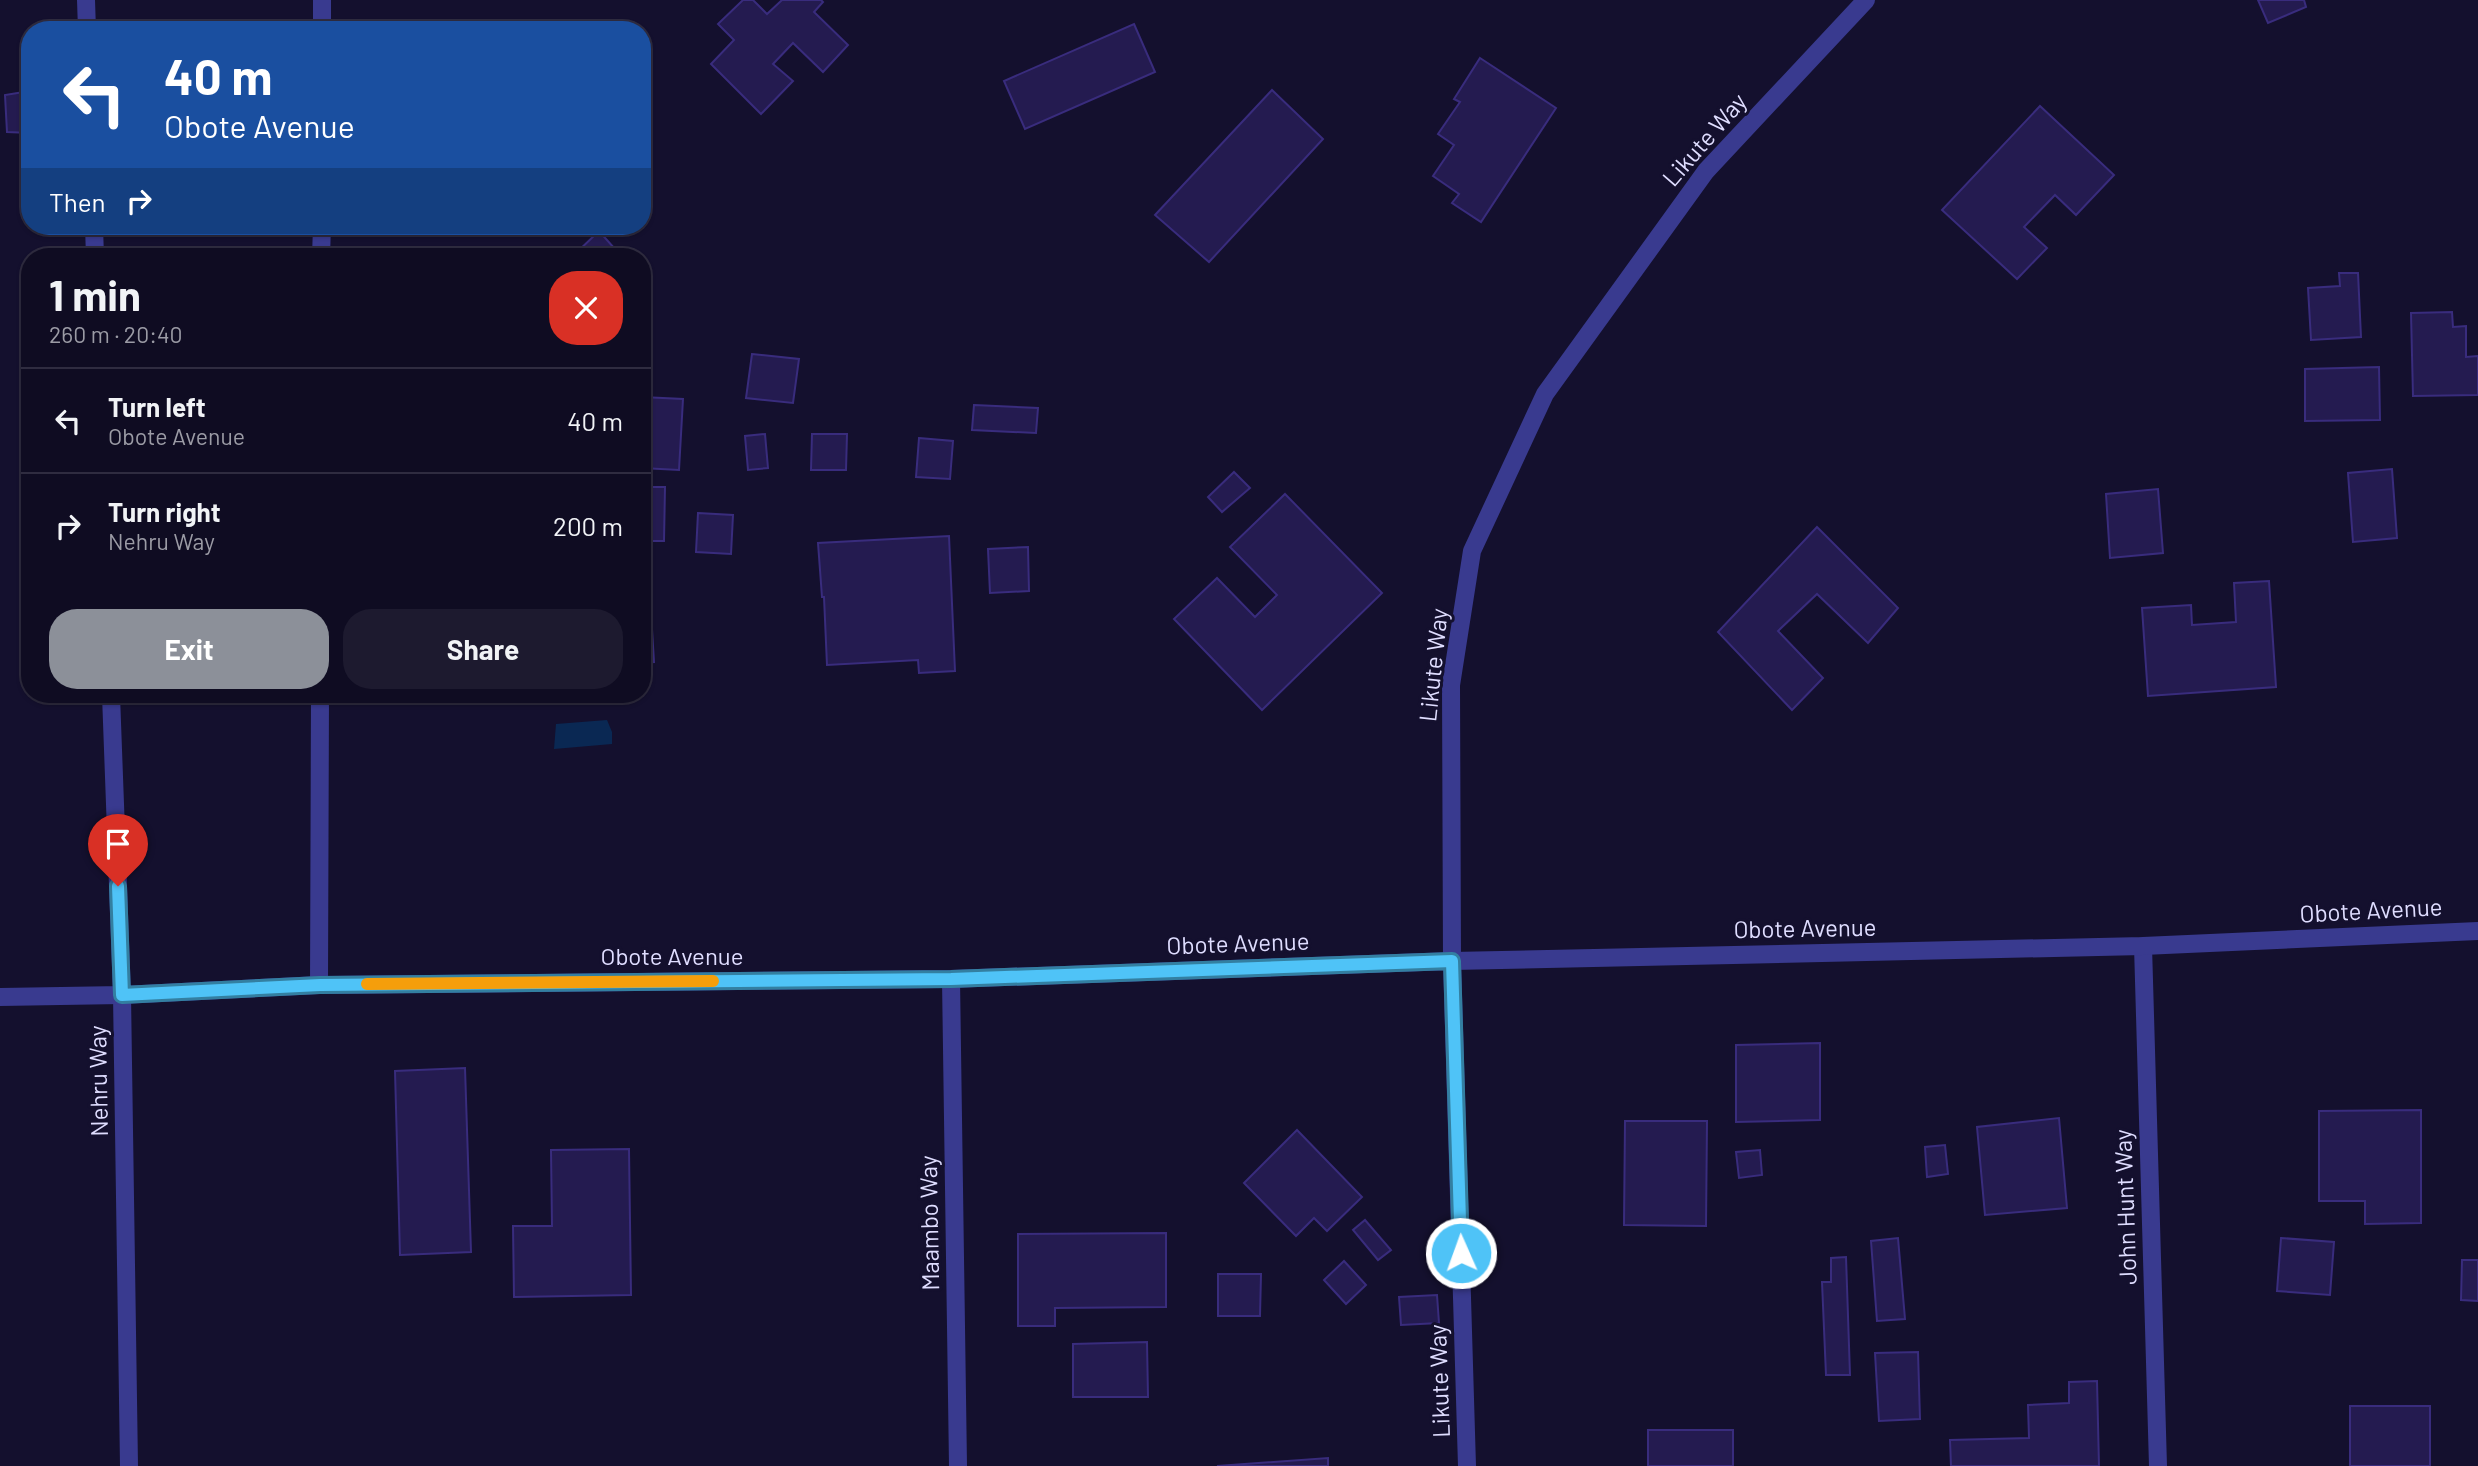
<!DOCTYPE html>
<meta charset="utf-8">
<style>
body{margin:0;font-family:Barlow,sans-serif;background:#1d1a2f;color:#f1f3f6;height:100vh;display:flex;flex-direction:column;font-size:26px;white-space:nowrap}
*{box-sizing:border-box;margin:0}
p{font-size:23px;color:#9b9ba5}
.icon{flex:none;width:38px;height:38px;fill:none;stroke:currentColor;stroke-width:2;stroke-linecap:round;stroke-linejoin:round}
.map{position:relative;flex:1;overflow:hidden}
.sheet{position:absolute;left:21px;top:248px;width:630px;height:455px;display:flex;flex-direction:column;background:#0f0c22;border-radius:28px;box-shadow:0 2px 5px #0004,0 0 0 2px #2f2c40}
.sheet>*{flex:none}
.hud{position:absolute;left:21px;top:21px;width:630px;height:214px;border-radius:28px;box-shadow:0 2px 5px #0004,0 0 0 2px #2f2c40;background:#1a4fa0;color:#fff;overflow:hidden}
.pin{position:absolute;display:grid;place-items:center;width:60px;height:60px;color:#fff;margin:-72px -30px;border-radius:50% 50% 50% 0;rotate:-45deg;box-shadow:0 0 7px #0007}
.pin .icon{rotate:45deg}
.me{position:absolute;width:77px;margin:-38px;rotate:358deg;stroke-linejoin:round;filter:drop-shadow(0 0 5px #0008)}
.turn{display:flex;align-items:center;gap:24px;height:147px;padding:0 28px;font-size:32px}
.turn .icon{width:91px;height:91px;stroke-width:2.5}
.turn b{display:block;font-size:49px;line-height:60px}
.then{display:flex;align-items:center;height:66px;padding:0 28px;background:#0003;gap:14px;font-size:26px}
.round{display:grid;place-items:center;flex:none;width:74px;height:74px;border-radius:28px;background:#1d1a2f}
.head{display:flex;align-items:center;justify-content:space-between;height:119px;padding:0 28px}
h1{font-size:42px;font-weight:700;line-height:52px}
.primary-button{display:flex;gap:14px;margin-top:auto;padding:14px 28px}
.primary-button a{flex:1;height:80px;border-radius:28px;background:#8c9099;color:#fff;font-size:28px;font-weight:700;line-height:80px;text-align:center}
.primary-button a+a{background:#1d1a2f;color:#f1f3f6}
ul{padding:0;list-style:none}
li{display:flex;align-items:center;gap:21px;height:105px;padding:0 28px;border-top:2px solid #2f2c40}
li div{flex:1}
li b{display:block;font-size:26px}
li em{font-style:normal}
.map>svg:first-child{display:block}
.water{fill:#0a2853}
.building{fill:#241b50;stroke:#392c7d;stroke-width:2}
.lines{fill:none;stroke-linecap:round;stroke-linejoin:round}
.minor{stroke:#393a8f;stroke-width:18}
.route-casing{stroke:#337fa1;stroke-width:18}
.route{stroke:#4fc3f7;stroke-width:12}
.slow{stroke:#f59e0b;stroke-width:12}
.labels{text-anchor:middle;stroke-width:6;stroke-linejoin:round;paint-order:stroke}
.street-label{font-size:24px;fill:#dfddff;stroke:#14102e}
</style>
<div class="map">
<svg width="2478" height="1466" viewBox="0 0 2478 1466">
<rect width="100%" height="100%" fill="#14102e"/>
<!-- water -->
<polygon class="water" points="607,720 612,732 612,744 554,749 556,724"/>
<!-- building -->
<g class="building">
<polygon points="743,0 753,0 767,14 782,0 821,0 823,2 814,12 848,45 823,72 793,43 773,64 793,81 761,114 711,64 734,40 718,24"/>
<polygon points="2258,0 2304,0 2306,7 2268,23"/>
<polygon points="1134,24 1155,72 1025,129 1004,81"/>
<polygon points="1480,58 1556,108 1481,222 1452,203 1459,194 1433,176 1454,145 1438,134 1460,102 1454,99"/>
<polygon points="1272,90 1323,139 1209,262 1155,215"/>
<polygon points="30,91 30,133 7,132 5,95"/>
<polygon points="2040,106 2114,175 2076,215 2055,195 2024,227 2047,248 2017,279 1942,210"/>
<polygon points="468,226 486,226 477,235"/>
<polygon points="599,231 622,257 572,257"/>
<polygon points="2339,273 2358,273 2361,337 2311,340 2308,288 2340,286"/>
<polygon points="2452,312 2453,327 2466,326 2466,357 2478,356 2478,395 2413,396 2411,313"/>
<polygon points="642,335 647,335 646,357 642,356"/>
<polygon points="752,354 799,359 793,403 746,398"/>
<polygon points="2379,367 2380,420 2305,421 2305,369"/>
<polygon points="642,397 683,399 679,470 642,468"/>
<polygon points="974,405 1038,408 1036,433 972,430"/>
<polygon points="765,434 768,468 748,470 745,436"/>
<polygon points="812,434 847,434 846,470 811,470"/>
<polygon points="919,438 953,441 950,479 916,477"/>
<polygon points="2392,469 2397,538 2353,542 2348,473"/>
<polygon points="1234,472 1250,488 1222,512 1208,497"/>
<polygon points="642,487 665,487 664,541 642,541"/>
<polygon points="2158,489 2163,553 2110,558 2106,494"/>
<polygon points="1285,494 1382,593 1262,710 1174,619 1217,578 1255,617 1277,595 1230,547"/>
<polygon points="698,513 733,515 731,554 696,552"/>
<polygon points="1817,527 1898,608 1868,643 1817,594 1778,631 1823,678 1792,710 1718,632"/>
<polygon points="949,536 955,671 919,673 918,660 827,665 824,597 822,597 818,543"/>
<polygon points="1028,547 1029,591 990,593 988,549"/>
<polygon points="642,563 648,563 654,662 642,663"/>
<polygon points="2269,581 2276,687 2148,696 2142,608 2191,605 2192,625 2236,622 2234,583"/>
<polygon points="1820,1043 1820,1120 1736,1122 1736,1045"/>
<polygon points="465,1068 471,1252 400,1255 395,1071"/>
<polygon points="2421,1110 2421,1223 2365,1224 2365,1201 2319,1201 2319,1111"/>
<polygon points="2059,1118 2067,1208 1985,1215 1977,1127"/>
<polygon points="1625,1121 1707,1121 1706,1226 1624,1225"/>
<polygon points="1297,1130 1362,1197 1327,1231 1314,1218 1296,1236 1244,1183"/>
<polygon points="1945,1145 1948,1174 1927,1177 1925,1147"/>
<polygon points="629,1149 631,1295 514,1297 513,1226 552,1226 551,1150"/>
<polygon points="1760,1150 1762,1175 1739,1178 1736,1152"/>
<polygon points="1365,1220 1391,1250 1378,1260 1353,1230"/>
<polygon points="1166,1233 1166,1307 1055,1308 1055,1326 1018,1326 1018,1234"/>
<polygon points="1898,1238 1905,1319 1877,1321 1871,1241"/>
<polygon points="2281,1238 2334,1242 2330,1295 2277,1291"/>
<polygon points="1846,1257 1850,1375 1826,1375 1822,1282 1831,1282 1831,1258"/>
<polygon points="2462,1260 2478,1260 2478,1301 2461,1300"/>
<polygon points="1344,1261 1366,1285 1346,1304 1324,1280"/>
<polygon points="1218,1274 1261,1274 1260,1316 1218,1316"/>
<polygon points="1437,1295 1439,1323 1401,1325 1399,1297"/>
<polygon points="1147,1342 1148,1397 1073,1397 1073,1344"/>
<polygon points="1918,1352 1920,1419 1879,1421 1875,1353"/>
<polygon points="2097,1381 2099,1466 1951,1466 1950,1440 2029,1438 2028,1405 2069,1403 2069,1382"/>
<rect x="2350" y="1406" width="80" height="60"/>
<rect x="1648" y="1430" width="85" height="36"/>
<polygon points="1328,1458 1328,1466 1217,1466"/>
</g>
<g class="lines">
<!-- minor -->
<g class="minor">
<polyline points="86,0 87,30"/>
<polyline points="322,30 322,0"/>
<polyline points="94,226 95,257"/>
<polyline points="321,257 322,226"/>
<polyline points="111,695 122,995 129,1466"/>
<polyline points="2143,946 2158,1466"/>
<polyline points="951,979 958,1466"/>
<polyline points="319,985 320,695"/>
<polyline points="0,997 122,995 319,985 951,979 1452,961 2143,946 2478,931"/>
<polyline points="1467,1466 1452,961 1451,685 1472,551 1545,394 1706,171 1866,0"/>
</g>
</g>
<g class="lines">
<defs>
<polyline id="route" points="118,886 122,995 320,985 951,979 1452,961 1461,1253"/>
</defs>
<!-- route casing -->
<use href="#route" class="route-casing"/>
<!-- route -->
<use href="#route" class="route"/>
<!-- slow -->
<polyline class="slow" points="367,984 713,981"/>
</g>
<g class="labels">
<!-- street labels -->
<g class="street-label">
<text transform="translate(1705 140) rotate(-49)" y="8">Likute Way</text>
<text transform="translate(1434 665) rotate(-84)" y="8">Likute Way</text>
<text transform="translate(2371 911) rotate(-3)" y="8">Obote Avenue</text>
<text transform="translate(1805 929) rotate(-1)" y="8">Obote Avenue</text>
<text transform="translate(1238 944) rotate(-2)" y="8">Obote Avenue</text>
<text x="672" y="965">Obote Avenue</text>
<text transform="translate(99 1081) rotate(-91)" y="8">Nehru Way</text>
<text transform="translate(2126 1207) rotate(-92)" y="8">John Hunt Way</text>
<text transform="translate(930 1223) rotate(-91)" y="8">Maambo Way</text>
<text transform="translate(1440 1381) rotate(-92)" y="8">Likute Way</text>
</g>
</g>
</svg>
<div class="pin" style="left:118px;top:886px;background:#d93025"><svg class="icon" aria-label="arrive" viewBox="0 0 24 24"><path d="M6 21V4h12l-3 4 3 4H6"/></svg></div>
<svg class="me" style="left:1461px;top:1253px" viewBox="-20 -20 40 40"><circle r="17" fill="#4fc3f7" stroke="#fff" stroke-width="3"/><path d="M0-11L8 9 0 5-8 9z" fill="#fff"/></svg>
<div class="hud">
<div class="turn"><svg class="icon" aria-label="left" viewBox="0 0 24 24"><path d="M17 20v-9H6M10 6l-5 5 5 5"/></svg><div><b>40 m</b>Obote Avenue</div></div>
<div class="then">Then<svg class="icon" aria-label="right" viewBox="0 0 24 24"><path d="M7 20v-9h11M14 6l5 5-5 5"/></svg></div>
</div>
<section class="sheet">
<div class="head"><div><h1>1 min</h1><p>260 m · 20:40</p></div><a class="round" style="background:#d93025;color:#fff"><svg class="icon" aria-label="close" viewBox="0 0 24 24"><path d="M6 6l12 12M18 6L6 18"/></svg></a></div>
<ul>
<li><svg class="icon" aria-label="left" viewBox="0 0 24 24"><path d="M17 20v-9H6M10 6l-5 5 5 5"/></svg><div><b>Turn left</b><p>Obote Avenue</p></div><em>40 m</em></li>
<li><svg class="icon" aria-label="right" viewBox="0 0 24 24"><path d="M7 20v-9h11M14 6l5 5-5 5"/></svg><div><b>Turn right</b><p>Nehru Way</p></div><em>200 m</em></li>
</ul>
<div class="primary-button"><a>Exit</a><a>Share</a></div>
</section>
</div>
